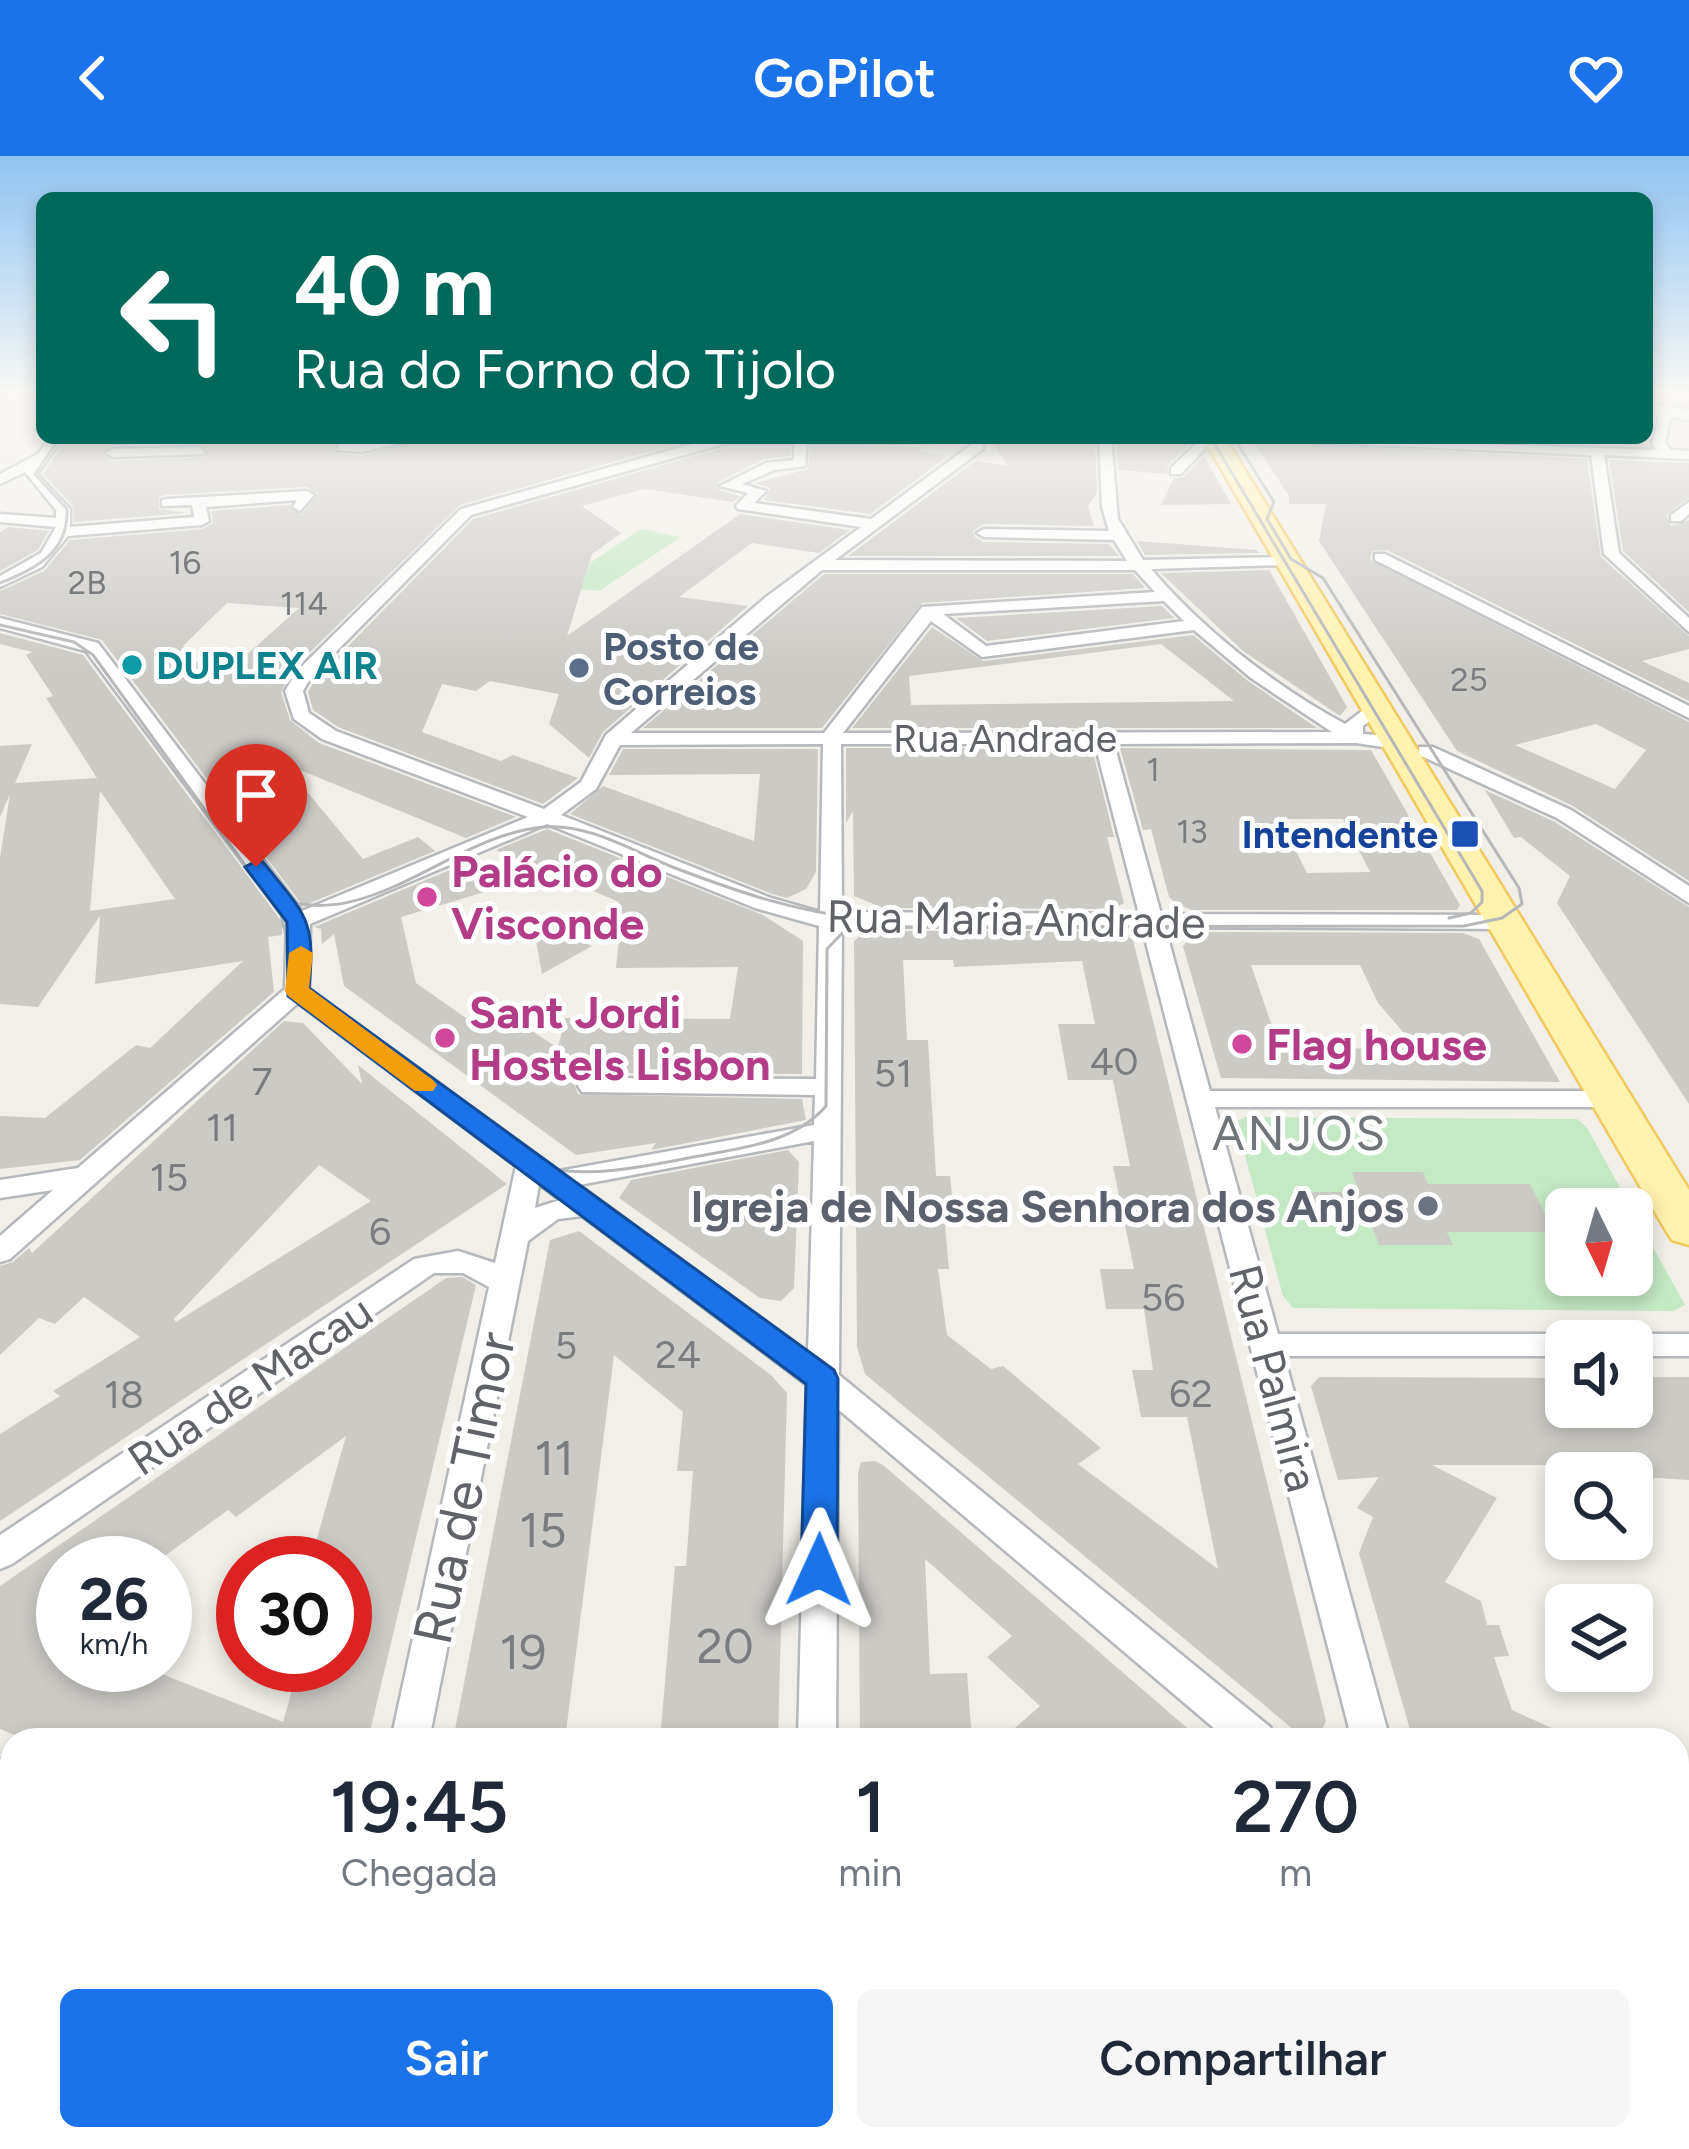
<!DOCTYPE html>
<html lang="pt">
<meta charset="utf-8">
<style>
body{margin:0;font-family:Figtree,sans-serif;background:#f6f6f7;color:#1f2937;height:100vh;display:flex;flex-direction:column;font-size:45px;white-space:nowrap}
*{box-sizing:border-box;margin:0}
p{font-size:39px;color:#747a83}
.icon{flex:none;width:66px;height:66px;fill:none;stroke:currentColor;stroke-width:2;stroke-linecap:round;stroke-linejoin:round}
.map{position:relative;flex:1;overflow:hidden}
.side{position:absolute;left:0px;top:1572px;width:1689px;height:423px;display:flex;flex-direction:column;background:#fff;border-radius:36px 36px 0 0;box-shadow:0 6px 18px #0003}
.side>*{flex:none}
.top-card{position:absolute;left:36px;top:36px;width:1617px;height:252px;border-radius:18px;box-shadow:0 6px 18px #0003;background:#00695c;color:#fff;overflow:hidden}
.needle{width:78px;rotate:175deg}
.buttons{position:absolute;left:1545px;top:1032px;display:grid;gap:24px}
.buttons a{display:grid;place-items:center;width:108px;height:108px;border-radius:18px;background:#fff;box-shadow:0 6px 18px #0003;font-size:60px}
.speed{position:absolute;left:36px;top:1380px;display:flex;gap:24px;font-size:60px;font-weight:700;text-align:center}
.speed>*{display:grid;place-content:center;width:156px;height:156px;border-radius:50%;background:#fff;box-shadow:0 6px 18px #0003;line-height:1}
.speed small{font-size:30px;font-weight:400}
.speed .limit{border:18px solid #d22;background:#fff;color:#111}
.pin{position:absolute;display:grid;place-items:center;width:102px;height:102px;color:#fff;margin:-123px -51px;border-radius:50% 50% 50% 0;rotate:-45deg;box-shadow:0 0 12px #0007}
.pin .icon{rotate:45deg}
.me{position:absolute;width:132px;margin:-66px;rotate:1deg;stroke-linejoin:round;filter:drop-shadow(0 0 9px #0008)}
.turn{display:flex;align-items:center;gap:42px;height:252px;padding:0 60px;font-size:54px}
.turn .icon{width:156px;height:156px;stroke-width:2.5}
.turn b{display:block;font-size:84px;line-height:102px}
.eta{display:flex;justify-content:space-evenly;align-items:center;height:204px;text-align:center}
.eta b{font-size:72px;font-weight:600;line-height:84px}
.action{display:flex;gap:24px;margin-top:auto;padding:24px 60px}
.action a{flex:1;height:138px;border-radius:18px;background:#1a73e8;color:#fff;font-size:48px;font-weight:600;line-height:138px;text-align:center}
.action a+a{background:#f6f6f7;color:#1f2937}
header{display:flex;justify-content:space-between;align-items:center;height:156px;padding:0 60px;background:#1a73e8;color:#fff;font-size:54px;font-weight:600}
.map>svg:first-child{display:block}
.green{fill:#c5e8c5;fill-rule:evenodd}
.building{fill:#cccac5;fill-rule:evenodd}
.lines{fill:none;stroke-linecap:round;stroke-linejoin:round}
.street-casing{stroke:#b5b8bc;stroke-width:5}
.secondary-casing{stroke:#b6babf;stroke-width:5}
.primary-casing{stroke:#f2c960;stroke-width:5}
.street{fill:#fff;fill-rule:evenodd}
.secondary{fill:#fff;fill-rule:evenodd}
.primary{fill:#fff2af;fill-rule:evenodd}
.tram{stroke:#b6b7b8;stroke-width:3}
.route{fill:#1a73e8;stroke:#114b97;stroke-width:3}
.slow{fill:#f59e0b}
.culture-dot{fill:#0f9aa8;stroke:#fff;stroke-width:4.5}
.service-dot{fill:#5c6f8a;stroke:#fff;stroke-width:4.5}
.transit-dot{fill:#1a4fb4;stroke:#fff;stroke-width:4.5}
.hotel-dot{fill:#d1479c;stroke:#fff;stroke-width:4.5}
.worship-dot{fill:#6b7280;stroke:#fff;stroke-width:4.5}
.labels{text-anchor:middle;stroke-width:10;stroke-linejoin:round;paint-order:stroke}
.far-number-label{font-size:33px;fill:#7a7d7f}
.far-service-label{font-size:39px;font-weight:bold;fill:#4e5e75;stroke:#fff;text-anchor:start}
.far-culture-label{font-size:39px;font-weight:bold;fill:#0d838f;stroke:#fff;text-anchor:start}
.far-street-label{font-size:39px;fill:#5f6368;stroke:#fff}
.far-transit-label{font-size:39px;font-weight:bold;fill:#164399;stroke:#fff;text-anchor:end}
.number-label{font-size:39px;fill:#7a7d7f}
.hotel-label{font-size:45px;font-weight:bold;fill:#b23c85;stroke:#fff;text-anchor:start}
.street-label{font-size:45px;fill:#5f6368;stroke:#fff}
.worship-label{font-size:45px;font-weight:bold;fill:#5b616d;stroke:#fff;text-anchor:end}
.neighbourhood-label{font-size:48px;letter-spacing:3px;fill:#70757a;stroke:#fff}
.near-number-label{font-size:48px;fill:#7a7d7f}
.near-street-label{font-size:54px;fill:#5f6368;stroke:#fff}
</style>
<header><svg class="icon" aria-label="back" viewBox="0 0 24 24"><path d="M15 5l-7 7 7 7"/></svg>GoPilot<svg class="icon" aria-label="heart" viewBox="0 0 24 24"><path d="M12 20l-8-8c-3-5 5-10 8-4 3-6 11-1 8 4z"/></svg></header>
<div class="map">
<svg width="1689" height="1993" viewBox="0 0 1689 1993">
<rect width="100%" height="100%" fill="#f1efe8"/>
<!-- green -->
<g class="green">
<polygon points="641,373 681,381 599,435 581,433 590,407"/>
<path d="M1245 961 1577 963 1587 972 1685 1149 1673 1155 1293 1152 1283 1140 1236 966ZM1353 1016H1423L1428 1028H1530L1553 1076H1447L1451 1089H1379L1369 1064 1320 1063 1311 1037 1359 1036ZM1566 1053H1632V1119H1566Z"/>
</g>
<!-- building -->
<g class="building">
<path d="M67 282H339L333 297 361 300 427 282H657L667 286 697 282 460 349 295 511 281 536 290 564 319 587 516 661 466 682 283 607 363 703 418 681 435 695 303 750 102 484 0 458V435L44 415 70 384 202 373 213 367 211 355 289 349 301 359 318 338 307 331 166 339 159 341V353L189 357 74 366 73 350 43 318ZM200 286 208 301 113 305 102 299 113 289ZM227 447 299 452 215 527 183 490Z"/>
<polygon points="988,282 1095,282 1097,337 1088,350 1094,370 984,368 973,375 975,381 984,386 1109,388 1119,400 848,400 975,305 1009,310"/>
<polygon points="1116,282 1193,282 1194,283 1168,309 1167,318 1118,314"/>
<polygon points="1473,282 1641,282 1640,289"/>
<path d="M1253 285 1587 303 1601 401 1689 480V493L1642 505 1689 527V545L1387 394 1372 395 1370 404 1689 566V725L1573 650 1457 595 1319 385 1326 348H1289V340ZM1596 568 1646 594 1615 633 1515 589Z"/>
<polygon points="811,291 919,291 921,296 948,300 870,358 764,344 770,332 755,327 808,313"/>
<polygon points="724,292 790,292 790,300 764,303 718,326 719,334 740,340 733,346 644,333 582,350 621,377 592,398 567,480 740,358 850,374 819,397 752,387 679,441 748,450 603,576 589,602 549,568 559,538 490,525 476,535 442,528 422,576 501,605 513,599 578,622 543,648 338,571 313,554 308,536 315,524 473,363"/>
<polygon points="1204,300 1231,348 1161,349 1174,322 1184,321"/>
<polygon points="1609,304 1689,307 1689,342 1666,359 1671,370 1689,364 1689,456 1623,395"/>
<polygon points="9,371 49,375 38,394 0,415 0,376"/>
<polygon points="1137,385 1257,394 1259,397 1145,399"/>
<polygon points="1269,414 1347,551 1340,560 1243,495 1161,417"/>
<polygon points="824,418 1133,418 1145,432 922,447 822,572 643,572"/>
<polygon points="1162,450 1174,462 987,485 956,462"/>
<path d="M932 471 983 505 1193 479 1248 525 1317 572H852ZM1161 488 1234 545 911 549 909 520Z"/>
<path d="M0 477 83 499 282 766V779L268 781 274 836 80 1004 0 1013V960L45 962 136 889 150 892 243 805 95 828 100 760 38 851 0 848V702L10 638 0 661V590L32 588 15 627 97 622 46 542 53 540 26 499 32 496 0 488ZM100 635 175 743 90 755Z"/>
<polygon points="846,592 1092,592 1114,681 1107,681 1124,747 1113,753 883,752 854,740 853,655 846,667"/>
<path d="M1120 592 1371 594 1460 749 1457 754H1192L1177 748 1169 741 1151 673 1143 674ZM1280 663H1343L1370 716 1307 717Z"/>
<polygon points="623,593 818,593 816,716 806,733 787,742 772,738 570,658 603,630 754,685 760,618 609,619"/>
<polygon points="1485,634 1555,666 1689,751 1689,948 1557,747 1570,720 1521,681 1514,682"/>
<polygon points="547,673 763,759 803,785 802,918 591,917 574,928 578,938 802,943 806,964 651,994 656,987 576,999 344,830 334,778 322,788 321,773 314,771 457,711 488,735 401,761 416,827 466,862 512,862 558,892 565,862 730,863 738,811 616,812 620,773 612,778 619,746 496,694"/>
<polygon points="551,771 592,790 542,818 535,779"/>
<path d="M866 775H1120L1133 784 1326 1565 1319 1581 1299 1578 865 1218 857 1191 854 785ZM903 804H953L954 811 1082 805 1095 868H1058L1068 924H1113L1130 1010H1113L1134 1113H1100L1106 1153H1144L1153 1214H1132L1141 1261H1187L1218 1413 1078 1308 1101 1292 1003 1210 991 1213 947 1179 938 1113H949L945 1069H955L950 1020H936L928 884H907Z"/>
<path d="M1196 776 1463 777 1479 783 1560 926 1221 922 1183 790ZM1251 809H1360L1378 847 1417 892 1280 893Z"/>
<path d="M284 865 303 867 362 928 358 909 507 1028 0 1365V1278L60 1240 53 1235 140 1181 84 1141 55 1168 39 1162 0 1199V1110L13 1106 29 1092 32 1097ZM319 1009 371 1045 176 1166 174 1163Z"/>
<polygon points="788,994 799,1006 794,1132 781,1145 760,1142 619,1042 631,1024"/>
<polygon points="1352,1016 1423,1016 1428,1028 1530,1028 1554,1076 1447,1076 1453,1089 1379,1089 1369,1064 1320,1064 1311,1036 1359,1036"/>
<polygon points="579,1075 771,1219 787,1237 778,1584 660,1584 675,1410 686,1410 693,1315 677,1315 683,1256 614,1199 565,1584 453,1584 550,1084"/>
<path d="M462 1121 476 1129 368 1584H27L0 1573V1430L446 1122ZM346 1280 310 1407H345V1509H299L283 1566 139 1509H63V1407H155L228 1354 236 1361Z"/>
<polygon points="1319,1221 1566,1222 1566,1251 1632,1251 1632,1221 1689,1221 1689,1324 1580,1317 1576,1309 1432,1309 1497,1342 1445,1426 1481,1445 1487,1469 1499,1469 1509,1500 1494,1501 1512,1554 1578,1584 1413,1584 1359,1397 1373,1361 1357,1352 1379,1321 1338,1324 1311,1230"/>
<polygon points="875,1305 883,1309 1201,1584 1001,1584 1040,1550 987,1501 1012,1480 925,1403 930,1518 967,1517 972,1584 860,1584 858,1317 861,1306"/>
</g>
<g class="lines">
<defs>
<g id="street">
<polygon points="0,235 9,235 0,241"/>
<polygon points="30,235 42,235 42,245 26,244"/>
<polygon points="1666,251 1672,255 1665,287 1671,294 1689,295 1689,303 1604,299 1619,397 1689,462 1689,476 1604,398 1591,299 1308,286 1302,282 1656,294 1652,288 1660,255"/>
<polygon points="50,282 63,282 37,318 70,353 70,371 194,361 192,349 162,350 162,344 167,343 307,335 314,339 300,355 293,351 297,344 206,351 209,365 202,369 68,380 42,411 0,431 0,420 41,397 56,371 0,366 0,358 56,362 56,354 25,316 0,328 0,318 38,298"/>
<polygon points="344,282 361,288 423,282 361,296 336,294"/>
<path d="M714 282H936L930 286 807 287 805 310 774 314 742 328 766 335 754 347 871 363 971 289V282H983V293L835 404 1127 405 1114 384 984 381 977 377 984 373 1109 375 1102 351 1099 282H1111L1118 363 1143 404 1288 401V407L1283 409 1151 413C1202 473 1273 529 1345 568L1370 549H1382L1385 553 1363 570V578L1392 580 1406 587 1397 593 1356 587 1114 588 1161 758 1505 759 1516 766 1505 773 1165 771 1210 935H1611L1624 943 1611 951H1215L1278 1178H1566L1579 1185H1566V1200H1284L1390 1584H1352L1142 771 842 770 839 1219 1270 1571 1275 1584H1228L838 1253 836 1584H798L807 1229 582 1060 558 1063 528 1085 429 1584H391L489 1131 463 1117H434L12 1408 0 1413V1379L414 1103 458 1095 495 1107 516 1010 298 847 10 1103 0 1106V1080L53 1034 0 1042V1024L78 1012 285 833 287 765 86 495 0 472V462L98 487 302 755 528 661 322 583 294 563 285 535 298 514 461 353ZM794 287V304L766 307 720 330 748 337 736 350 738 353 861 371 766 441 606 579 581 626 544 653 336 575 309 557 303 535 311 521 471 359 723 288ZM822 414H1135L1155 436 922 451 824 577H631ZM1164 445 1184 465 986 490 943 458ZM931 465 982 501 1194 474 1251 522 1332 576 843 577ZM823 588 820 756 771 742 561 659 596 633 620 589ZM841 588H1095L1139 758 842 756ZM547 668 755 752 819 770 816 923 591 922 582 924 578 930 582 936 815 939 814 969 559 1015 309 833 310 768ZM814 985 808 1197 579 1029ZM539 1028 560 1044 535 1052Z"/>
<polygon points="1202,282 1215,282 1181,318 1171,318 1171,312"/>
<polygon points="200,291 205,298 113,301 106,297 113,293"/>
<polygon points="1689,346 1689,358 1681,365 1671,365 1671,359"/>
<polygon points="1375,398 1385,398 1689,550 1689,562 1375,404"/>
<polygon points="1419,591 1433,591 1571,654 1689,730 1689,747 1557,662 1419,599"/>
<polygon points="1632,1178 1689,1178 1689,1200 1632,1200 1632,1185 1619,1185"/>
<polygon points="0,1603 12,1607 12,1646 0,1641"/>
<polygon points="1677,1916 1689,1921 1689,1972 1677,1967"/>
<polygon points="398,1983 444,1983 445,1993 399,1993"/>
<rect x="789" y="1983" width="46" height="10"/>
<polygon points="1456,1983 1502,1983 1504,1993 1458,1993"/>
</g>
<polygon id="secondary" points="1647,247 1689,254 1689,264 1647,257"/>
<polygon id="primary" points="1203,282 1225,282 1689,1034 1689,1089 1672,1084 1665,1073"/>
</defs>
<!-- street casing -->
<use href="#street" class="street-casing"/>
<!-- secondary casing -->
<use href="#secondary" class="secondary-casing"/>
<!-- primary casing -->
<use href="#primary" class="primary-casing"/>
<!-- street -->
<use href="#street" class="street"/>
<!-- secondary -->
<use href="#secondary" class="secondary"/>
<!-- primary -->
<use href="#primary" class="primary"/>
<!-- tram -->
<g class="tram">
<polyline points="1211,282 1482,735 1482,746 1471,757 1449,762"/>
<path d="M0 427C36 413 69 396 67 353L35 318 60 282"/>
<path d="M0 469 74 486 93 499 281 759 298 832 312 854C366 894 487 1000 547 1012 598 1023 659 1007 710 998 751 991 798 983 826 950L827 793 848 771 1464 770 1502 762 1522 748 1519 732 1323 422 1291 403 1267 363 1274 346 1234 282"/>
<path d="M267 738C366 784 448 679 544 671 589 667 634 696 675 712 736 735 795 756 861 762"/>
</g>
</g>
<!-- sky -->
<linearGradient id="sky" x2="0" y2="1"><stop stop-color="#8fc3f1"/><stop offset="0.46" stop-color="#f9f8f5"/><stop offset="1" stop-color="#f9f8f5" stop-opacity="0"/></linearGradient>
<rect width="1689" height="514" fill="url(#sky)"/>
<!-- route -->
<path class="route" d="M256 705 263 706C305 759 316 762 309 832L834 1214 838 1223 837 1414 832 1424 819 1429 807 1424 801 1414 806 1228 288 840 287 766 245 711Z"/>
<!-- slow -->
<polygon class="slow" points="301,790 313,797 309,832 433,924 437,929 433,935 415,935 288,840 285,835 289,797"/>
<!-- markers -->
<circle class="culture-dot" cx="132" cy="509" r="12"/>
<circle class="service-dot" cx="579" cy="512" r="12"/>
<rect class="transit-dot" x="1450" y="663" width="30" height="30" rx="6"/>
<g class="hotel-dot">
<circle cx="427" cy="741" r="12"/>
<circle cx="445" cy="882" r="12"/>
<circle cx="1242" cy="888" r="12"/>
</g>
<circle class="worship-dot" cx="1428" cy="1050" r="12"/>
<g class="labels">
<!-- far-number labels -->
<g class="far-number-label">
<text x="185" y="418">16</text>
<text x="87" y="438">2B</text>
<text x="304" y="459">114</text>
<text x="1469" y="535">25</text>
<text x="1153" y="625">1</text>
<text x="1192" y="687">13</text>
</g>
<!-- far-service labels -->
<g class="far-service-label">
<text x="603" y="504">Posto de<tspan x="603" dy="45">Correios</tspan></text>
</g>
<!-- far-culture labels -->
<g class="far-culture-label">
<text x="156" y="523">DUPLEX AIR</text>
</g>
<!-- far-street labels -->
<g class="far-street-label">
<text x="1005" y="596">Rua Andrade</text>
</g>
<!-- far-transit labels -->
<g class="far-transit-label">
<text x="1438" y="692">Intendente</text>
</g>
<!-- number labels -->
<g class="number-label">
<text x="1114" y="919">40</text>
<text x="893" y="931">51</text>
<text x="262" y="939">7</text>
<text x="222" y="985">11</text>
<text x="169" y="1035">15</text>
<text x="380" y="1089">6</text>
<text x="1163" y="1155">56</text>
<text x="566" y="1203">5</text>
<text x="678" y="1212">24</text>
<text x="1191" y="1251">62</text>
<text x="124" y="1252">18</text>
</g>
<!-- hotel labels -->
<g class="hotel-label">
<text x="451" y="731">Palácio do<tspan x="451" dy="52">Visconde</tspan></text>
<text x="469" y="872">Sant Jordi<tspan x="469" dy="52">Hostels Lisbon</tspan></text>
<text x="1266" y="904">Flag house</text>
</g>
<!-- street labels -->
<g class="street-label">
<text transform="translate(1016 763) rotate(1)" y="16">Rua Maria Andrade</text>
<text transform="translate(1274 1222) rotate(75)" y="16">Rua Palmira</text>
<text transform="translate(250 1229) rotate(-34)" y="16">Rua de Macau</text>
</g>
<!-- worship labels -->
<g class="worship-label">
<text x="1404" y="1066">Igreja de Nossa Senhora dos Anjos</text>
</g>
<!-- neighbourhood labels -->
<g class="neighbourhood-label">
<text x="1300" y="994">ANJOS</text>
</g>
<!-- near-number labels -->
<g class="near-number-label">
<text x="554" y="1319">11</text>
<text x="543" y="1391">15</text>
<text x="725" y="1507">20</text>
<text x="523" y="1513">19</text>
</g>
<!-- near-street labels -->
<g class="near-street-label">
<text transform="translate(464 1332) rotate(-78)" y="19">Rua de Timor</text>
</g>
</g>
</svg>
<div class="buttons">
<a><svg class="needle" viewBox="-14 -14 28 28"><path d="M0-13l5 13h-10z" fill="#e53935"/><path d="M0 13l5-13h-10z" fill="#747a83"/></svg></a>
<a><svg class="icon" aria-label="sound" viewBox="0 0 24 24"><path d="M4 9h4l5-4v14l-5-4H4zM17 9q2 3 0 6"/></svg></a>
<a><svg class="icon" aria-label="search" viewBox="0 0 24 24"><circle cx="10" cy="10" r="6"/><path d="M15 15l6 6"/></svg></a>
<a><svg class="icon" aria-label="layers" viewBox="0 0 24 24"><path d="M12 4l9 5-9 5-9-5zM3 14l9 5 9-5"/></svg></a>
</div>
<div class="speed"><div>26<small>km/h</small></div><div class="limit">30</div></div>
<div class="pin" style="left:256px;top:711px;background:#d93025"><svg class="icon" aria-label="arrive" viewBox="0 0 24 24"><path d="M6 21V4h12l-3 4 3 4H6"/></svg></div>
<svg class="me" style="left:819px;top:1414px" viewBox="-20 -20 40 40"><path d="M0-17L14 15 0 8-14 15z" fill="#1a73e8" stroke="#fff" stroke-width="4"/></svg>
<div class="top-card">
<div class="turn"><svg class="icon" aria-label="left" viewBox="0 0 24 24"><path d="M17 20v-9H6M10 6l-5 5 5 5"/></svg><div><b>40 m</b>Rua do Forno do Tijolo</div></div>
</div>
<section class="side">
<div class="eta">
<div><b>19:45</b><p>Chegada</p></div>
<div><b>1</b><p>min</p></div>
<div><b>270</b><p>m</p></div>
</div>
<div class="action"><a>Sair</a><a>Compartilhar</a></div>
</section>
</div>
